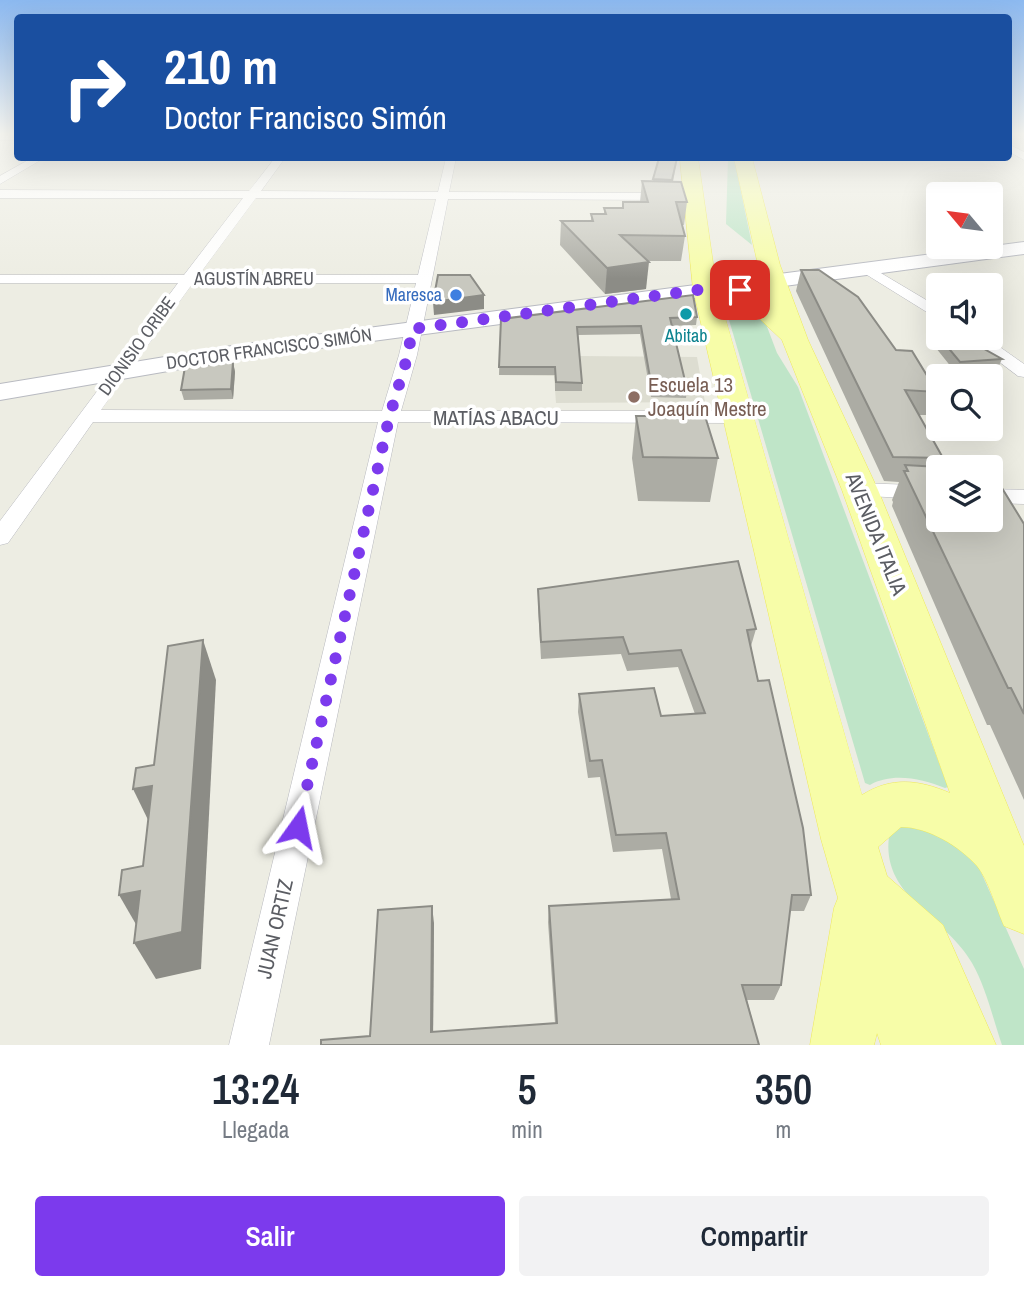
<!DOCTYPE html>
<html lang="es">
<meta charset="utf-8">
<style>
body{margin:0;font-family:"Archivo Narrow",sans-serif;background:#f2f2f3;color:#1f2937;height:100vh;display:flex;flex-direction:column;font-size:26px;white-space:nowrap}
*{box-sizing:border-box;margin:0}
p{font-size:23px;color:#747a83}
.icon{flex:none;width:38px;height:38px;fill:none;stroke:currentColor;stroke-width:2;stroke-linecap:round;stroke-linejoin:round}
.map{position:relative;height:1045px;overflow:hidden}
.panel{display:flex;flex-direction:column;background:#fff;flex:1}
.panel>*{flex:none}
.banner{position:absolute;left:14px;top:14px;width:998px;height:147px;border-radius:7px;box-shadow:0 7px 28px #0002;background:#1a4fa0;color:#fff;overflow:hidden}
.needle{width:46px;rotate:299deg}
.tools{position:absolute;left:926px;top:182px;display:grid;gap:14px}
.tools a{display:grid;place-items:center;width:77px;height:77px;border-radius:7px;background:#fff;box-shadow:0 7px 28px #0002;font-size:35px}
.pin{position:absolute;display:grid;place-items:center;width:60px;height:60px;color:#fff;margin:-30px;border-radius:14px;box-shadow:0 4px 10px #0006}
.me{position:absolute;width:77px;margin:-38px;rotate:12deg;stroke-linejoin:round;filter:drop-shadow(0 0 5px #0008)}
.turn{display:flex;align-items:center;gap:24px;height:147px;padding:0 35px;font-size:32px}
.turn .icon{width:91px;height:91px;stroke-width:2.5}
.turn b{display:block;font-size:49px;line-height:60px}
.eta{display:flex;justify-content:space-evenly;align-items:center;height:119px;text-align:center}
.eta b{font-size:42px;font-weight:600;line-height:49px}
.action{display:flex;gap:14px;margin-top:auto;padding:14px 35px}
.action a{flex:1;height:80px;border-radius:7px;background:#7c3aed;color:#fff;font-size:28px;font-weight:600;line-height:80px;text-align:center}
.action a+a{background:#f2f2f3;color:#1f2937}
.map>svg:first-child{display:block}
.education{fill:#ddddd1}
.green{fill:#bfe5c8}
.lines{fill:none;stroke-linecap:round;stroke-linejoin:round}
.street-casing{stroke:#b8b9bf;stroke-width:1}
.secondary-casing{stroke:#b8bac1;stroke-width:2}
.primary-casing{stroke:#efe95a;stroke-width:1}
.street{fill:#fff;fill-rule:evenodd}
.secondary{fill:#fff;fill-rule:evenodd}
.primary{fill:#f7fda8;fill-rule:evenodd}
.wall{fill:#acaca4}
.shaded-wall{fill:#8c8c86}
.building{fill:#c8c8bf;stroke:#8c8c86;stroke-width:2}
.route{stroke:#7c3aed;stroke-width:12;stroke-dasharray:0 21.6}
.shop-dot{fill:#3f7fe0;stroke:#fff;stroke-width:2.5}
.culture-dot{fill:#0f9aa8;stroke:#fff;stroke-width:2.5}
.education-dot{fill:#8d6e63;stroke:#fff;stroke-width:2.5}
.labels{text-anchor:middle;stroke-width:7;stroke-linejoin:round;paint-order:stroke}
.far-street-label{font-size:18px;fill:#5b5d63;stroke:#fff}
.far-shop-label{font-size:18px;fill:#366cbe;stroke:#fff;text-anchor:end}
.far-culture-label{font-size:18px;fill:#0d838f;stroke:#fff}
.education-label{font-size:21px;fill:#785e54;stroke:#fff;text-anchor:start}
.street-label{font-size:21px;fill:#5b5d63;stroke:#fff}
</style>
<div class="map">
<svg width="1024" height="1045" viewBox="0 0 1024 1045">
<rect width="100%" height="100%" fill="#edede3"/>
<!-- education -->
<polygon class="education" points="501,326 579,356 697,357 705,402 556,403 554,376 499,375"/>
<!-- green -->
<g class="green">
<polygon points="728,158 734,158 752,245 726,224"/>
<path d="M732 292 766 324 777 353 798 387 948 787 945 788C922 779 893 772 870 785L865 783 722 296Z"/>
<path d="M920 821 973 854 1024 969V1045H1002C993 1019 986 987 972 963 947 918 881 897 889 837L906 822Z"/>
</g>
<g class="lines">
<defs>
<g id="street">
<rect x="0" y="134" width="18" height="6"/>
<polygon points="1008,144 1024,152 1024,160 1008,151"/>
<polygon points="32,158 44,158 0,184 0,176"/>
<path d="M275 158H285L261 191 438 192 446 158H456L449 192 676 193V199L672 200 448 199 417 355 401 411H736L746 417 736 423 398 422 269 1045H229L378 422H93L8 543 0 545V521L178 283H0V275H184L243 198H0V190L249 191ZM256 198 436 199 418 275H199ZM193 283H416L399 355 382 411 101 410Z"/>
<polygon points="864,263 938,307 938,319 859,270 857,267"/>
<polygon points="968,338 987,338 1024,364 1024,377 1018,376"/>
<polygon points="860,483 938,486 938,500 852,495 849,490 852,485"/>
<polygon points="990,489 1024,490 1024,504 990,503"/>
</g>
<polygon id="secondary" points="1024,242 1024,254 238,359 0,400 0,384 238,345"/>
<path id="primary" d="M680 158H698L716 284 727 279C743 283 757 289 769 300L758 265 734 158H752L780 265 808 340 878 490 1024 846V934L1004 926C997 910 988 879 977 866 959 846 928 827 901 827L878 847 887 876 943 925 996 1045H881L877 1033 874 1045H810L834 908 838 898 821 839 693 289ZM717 289 741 301 782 340 842 490 950 793C919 780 892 776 862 795Z"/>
</defs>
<!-- street casing -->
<use href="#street" class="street-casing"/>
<!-- secondary casing -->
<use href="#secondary" class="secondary-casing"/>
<!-- primary casing -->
<use href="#primary" class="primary-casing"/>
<!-- street -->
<use href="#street" class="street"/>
<!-- secondary -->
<use href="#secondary" class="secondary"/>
<!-- primary -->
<use href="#primary" class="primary"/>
</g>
<!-- wall -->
<g class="wall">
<polygon points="659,158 677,158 673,182 687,202 684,225 682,225 685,236 681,261 647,261 646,289 605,294 560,245 561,221 591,221 591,214 604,214 604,208 622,208 623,202 640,202 642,181 653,181"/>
<polygon points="801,270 896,350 937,392 928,415 919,415 943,458 940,467 1024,524 1024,800 990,725 987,725 892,506 893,502 892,500 899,482 884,481 796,291"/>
<polygon points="697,317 696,325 672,326 687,389 686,398 651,397 640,334 578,335 582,383 582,391 555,391 555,375 499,375 501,319"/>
<polygon points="935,332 938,332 938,338 968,338 970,341 1002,359 997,370 956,373 932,343"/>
<polygon points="233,362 235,372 233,399 184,400 181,390"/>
<polygon points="636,416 718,458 710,502 638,501 632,458"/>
<polygon points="538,589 756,629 751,646 758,681 811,895 804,911 790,911 781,985 774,1000 747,1000 759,1045 370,1036 434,923 433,1032 555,1023 548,922 549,906 671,899 662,849 613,852 600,777 588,778 578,712 579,694 661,716 695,714 678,667 627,671 621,654 541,659 538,606"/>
</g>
<!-- shaded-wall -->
<g class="shaded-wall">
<polygon points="649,262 646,289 605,294 607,268"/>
<polygon points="484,295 484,309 434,315 433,302"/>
<polygon points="233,362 235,372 233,399 231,389"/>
<polygon points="203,640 216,680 201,969 156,979 134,943"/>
<polygon points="152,786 152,828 133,789"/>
<polygon points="140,891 141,933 119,895"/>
<polygon points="432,906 434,923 433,1045 431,1032"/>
</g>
<!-- building -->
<g class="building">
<polygon points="659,158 677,158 672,180 653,179"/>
<polygon points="642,181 681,182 687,202 676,202 685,236 620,235 649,262 607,268 561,221 593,221 591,214 606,214 604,208 623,208 623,202 648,202"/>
<polygon points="801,270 819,270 858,297 896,350 912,351 937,392 905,390 943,458 893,457"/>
<polygon points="438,275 470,275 484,295 433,302"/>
<polygon points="693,295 697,317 670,318 687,389 652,389 641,326 577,327 582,383 556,382 555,367 499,367 501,319"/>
<polygon points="940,338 968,338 970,341 1002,359 960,362"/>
<polygon points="233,362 231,389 181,390 185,367"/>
<polygon points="636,416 705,416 718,458 643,457"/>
<polygon points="905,465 939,467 938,467 938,520 990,520 990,475 994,475 1024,524 1024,714 1011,688 1008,688 904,471 908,471"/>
<polygon points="738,561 756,629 747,630 758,681 769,680 803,828 811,895 792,895 781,985 742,985 759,1045 321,1045 321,1040 370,1036 378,910 432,906 431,1032 557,1023 549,906 679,899 666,833 616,835 602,760 590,761 579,694 654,688 661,716 705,713 681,650 629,654 623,637 541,642 538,589"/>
<polygon points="203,640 182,932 134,943 140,891 119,895 122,870 143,866 152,786 133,789 136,768 154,765 168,646"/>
</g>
<!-- sky -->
<linearGradient id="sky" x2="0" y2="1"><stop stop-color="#8cb9f0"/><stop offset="0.48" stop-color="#f7f7f2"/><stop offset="1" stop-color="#f7f7f2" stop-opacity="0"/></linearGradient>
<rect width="1024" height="279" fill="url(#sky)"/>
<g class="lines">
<!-- route -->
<polyline class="route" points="298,827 389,418 408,355 412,329 727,286 740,290"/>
</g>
<!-- markers -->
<circle class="shop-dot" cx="456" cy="295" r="7"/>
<circle class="culture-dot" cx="686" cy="314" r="7"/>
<circle class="education-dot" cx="634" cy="397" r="7"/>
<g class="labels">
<!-- far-street labels -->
<g class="far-street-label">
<text x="254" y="285">AGUSTÍN ABREU</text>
<text transform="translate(137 346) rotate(-54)" y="6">DIONISIO ORIBE</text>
<text transform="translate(269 349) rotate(-8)" y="6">DOCTOR FRANCISCO SIMÓN</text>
</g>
<!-- far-shop labels -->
<g class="far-shop-label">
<text x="442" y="301">Maresca</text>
</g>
<!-- far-culture labels -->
<g class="far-culture-label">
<text x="686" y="342">Abitab</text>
</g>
<!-- education labels -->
<g class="education-label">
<text x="648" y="392">Escuela 13<tspan x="648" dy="24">Joaquín Mestre</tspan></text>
</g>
<!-- street labels -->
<g class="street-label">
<text x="496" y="425">MATÍAS ABACU</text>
<text transform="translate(876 534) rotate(68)" y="7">AVENIDA ITALIA</text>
<text transform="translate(275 929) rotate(-77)" y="7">JUAN ORTIZ</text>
</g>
</g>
</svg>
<div class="tools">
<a><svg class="needle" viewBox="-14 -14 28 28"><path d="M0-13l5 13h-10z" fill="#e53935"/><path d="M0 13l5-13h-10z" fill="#747a83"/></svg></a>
<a><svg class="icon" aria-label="sound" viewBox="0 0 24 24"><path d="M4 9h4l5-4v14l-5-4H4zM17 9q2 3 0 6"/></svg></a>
<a><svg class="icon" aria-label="search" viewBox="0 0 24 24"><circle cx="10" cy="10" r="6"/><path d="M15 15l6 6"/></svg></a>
<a><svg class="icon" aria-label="layers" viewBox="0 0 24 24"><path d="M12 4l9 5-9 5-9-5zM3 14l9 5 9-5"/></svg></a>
</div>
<div class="pin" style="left:740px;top:290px;background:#d93025"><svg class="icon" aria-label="arrive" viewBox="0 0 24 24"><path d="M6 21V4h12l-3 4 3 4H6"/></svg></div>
<svg class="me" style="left:298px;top:827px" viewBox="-20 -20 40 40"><path d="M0-17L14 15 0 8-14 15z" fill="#7c3aed" stroke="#fff" stroke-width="4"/></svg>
<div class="banner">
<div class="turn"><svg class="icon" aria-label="right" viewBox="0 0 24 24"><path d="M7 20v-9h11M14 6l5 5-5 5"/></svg><div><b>210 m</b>Doctor Francisco Simón</div></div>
</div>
</div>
<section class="panel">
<div class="eta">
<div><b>13:24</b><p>Llegada</p></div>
<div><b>5</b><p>min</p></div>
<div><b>350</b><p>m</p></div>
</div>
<div class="action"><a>Salir</a><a>Compartir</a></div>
</section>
